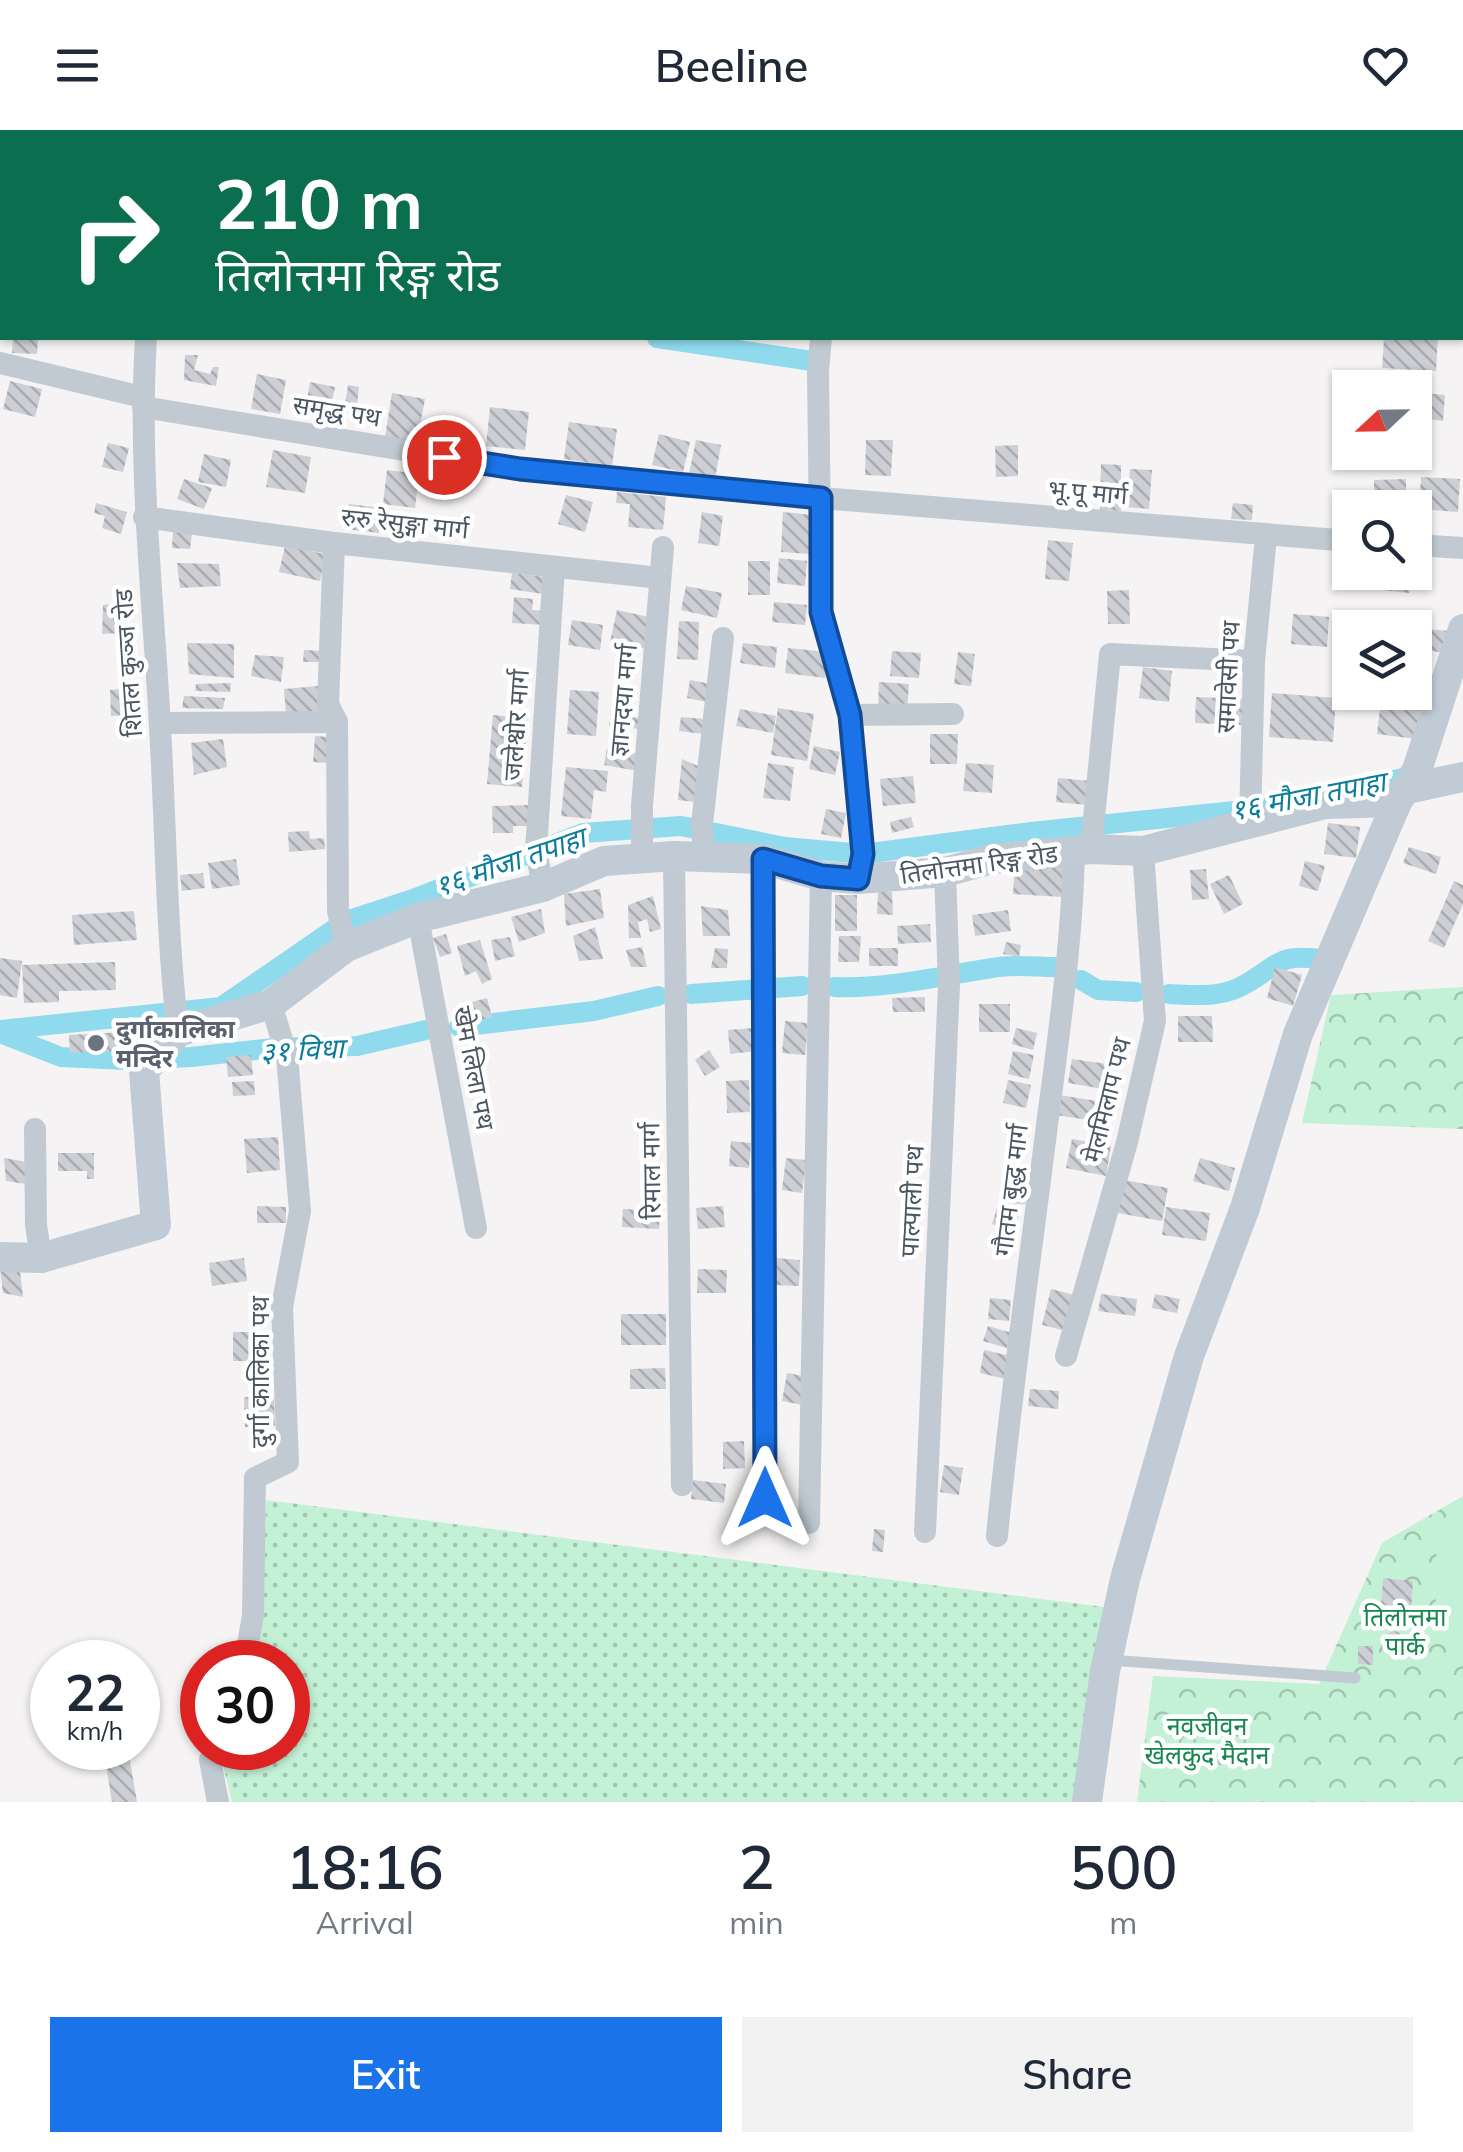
<!DOCTYPE html>
<meta charset="utf-8">
<style>
body{margin:0;font-family:Mulish,"Noto Sans Devanagari",sans-serif;background:#f2f2f3;color:#1f2937;height:100vh;display:flex;flex-direction:column;font-size:38px;white-space:nowrap}
*{box-sizing:border-box;margin:0}
p{font-size:32px;color:#747a83}
.icon{flex:none;width:55px;height:55px;fill:none;stroke:currentColor;stroke-width:2;stroke-linecap:round;stroke-linejoin:round}
.map{position:relative;height:1672px;overflow:hidden}
.sheet{display:flex;flex-direction:column;background:#fff;flex:1}
.sheet>*{flex:none}
.hud{position:absolute;left:0px;top:0px;width:1465px;height:210px;box-shadow:0 2px 8px #0004;background:#0b6e4f;color:#fff;overflow:hidden}
.needle{width:65px;rotate:248deg}
.controls{position:absolute;left:1332px;top:240px;display:grid;gap:20px}
.controls a{display:grid;place-items:center;width:100px;height:100px;border-radius:0px;background:#fff;box-shadow:0 2px 8px #0004;font-size:50px}
.speed{position:absolute;left:30px;top:1510px;display:flex;gap:20px;font-size:50px;font-weight:700;text-align:center}
.speed>*{display:grid;place-content:center;width:130px;height:130px;border-radius:50%;background:#fff;box-shadow:0 2px 8px #0004;line-height:1}
.speed small{font-size:25px;font-weight:400}
.speed .limit{border:15px solid #d22;background:#fff;color:#111}
.pin{position:absolute;display:grid;place-items:center;width:85px;height:85px;color:#fff;margin:-42px;border:5px solid #fff;border-radius:50%;box-shadow:0 2px 10px #0007}
.me{position:absolute;width:110px;margin:-55px;rotate:0deg;stroke-linejoin:round;filter:drop-shadow(0 0 8px #0008)}
.turn{display:flex;align-items:center;gap:35px;height:210px;padding:0 50px;font-size:45px}
.turn .icon{width:130px;height:130px;stroke-width:2.5}
.turn b{display:block;font-size:70px;line-height:85px}
.eta{display:flex;justify-content:space-evenly;align-items:center;height:170px;text-align:center}
.eta b{font-size:60px;font-weight:600;line-height:70px}
.action{display:flex;gap:20px;margin-top:auto;padding:20px 50px}
.action a{flex:1;height:115px;border-radius:0px;background:#1a73e8;color:#fff;font-size:40px;font-weight:600;line-height:115px;text-align:center}
.action a+a{background:#f2f2f3;color:#1f2937}
header{display:flex;justify-content:space-between;align-items:center;height:130px;padding:0 50px;background:#fff;font-size:45px;font-weight:600}
.map>svg:first-child{display:block}
.grass{fill:url(#grass-dots)}
.forest{fill:url(#forest-crowns)}
.pitch{fill:#c3f1d5}
.lines{fill:none;stroke-linecap:round;stroke-linejoin:round}
.canal{stroke:#90daee;stroke-width:20}
.building{fill:url(#building-back-hatch)}
.lane{stroke:#c1cad2;stroke-width:11}
.street{stroke:#c1cad2;stroke-width:22}
.secondary{stroke:#c1cbd6;stroke-width:30}
.route-casing{stroke:#114b97;stroke-width:25}
.route{stroke:#1a73e8;stroke-width:18}
.worship-dot{fill:#6b7280;stroke:#fff;stroke-width:4}
.labels{text-anchor:middle;stroke-width:9;stroke-linejoin:round;paint-order:stroke}
.street-label{font-size:25px;fill:#4a5661;stroke:#fff}
.worship-label{font-size:25px;font-weight:bold;fill:#5b616d;stroke:#fff;text-anchor:start}
.park-label{font-size:25px;fill:#17864f;stroke:#fff}
.water-label{font-size:28px;font-style:italic;fill:#0c7c9b;stroke:#fff}
</style>
<header><svg class="icon" aria-label="menu" viewBox="0 0 24 24"><path d="M4 6h16M4 12h16M4 18h16"/></svg>Beeline<svg class="icon" aria-label="heart" viewBox="0 0 24 24"><path d="M12 20l-8-8c-3-5 5-10 8-4 3-6 11-1 8 4z"/></svg></header>
<div class="map">
<svg width="1463" height="1672" viewBox="0 0 1463 1672">
<defs>
<pattern id="grass-dots" width="8" height="8" patternUnits="userSpaceOnUse" patternTransform="scale(2.5)"><rect width="8" height="8" fill="#c3f1d5"/><path d="M2 2h.1M6 6h.1" fill="none" stroke="#a0c6b0" stroke-width="1.8" stroke-linecap="round"/></pattern>
<pattern id="forest-crowns" width="20" height="18" patternUnits="userSpaceOnUse" patternTransform="scale(2.5)"><rect width="20" height="18" fill="#c3f1d5"/><path d="M2 6a3 3 0 1 1 6 0M12 15a3 3 0 1 1 6 0" fill="none" stroke="#a0c6b0"/></pattern>
<pattern id="building-back-hatch" width="6" height="6" patternUnits="userSpaceOnUse" patternTransform="scale(2.5)"><rect width="6" height="6" fill="#cdcfd5"/><path d="M-1 5l2 2M0 0l6 6M5-1l2 2" fill="none" stroke="#a8abb0"/></pattern>
</defs>
<rect width="100%" height="100%" fill="#f5f3f3"/>
<!-- grass -->
<polygon class="grass" points="266,1370 1120,1479 1087,1672 232,1672 222,1631 225,1618 288,1618 288,1532 255,1532 262,1493"/>
<!-- forest -->
<g class="forest">
<polygon points="1463,857 1463,999 1302,993 1331,865"/>
<polygon points="1463,1366 1463,1672 1137,1672 1153,1546 1319,1554 1382,1413"/>
</g>
<!-- pitch -->
<polygon class="pitch" points="1437,1399 1463,1399 1463,1504 1435,1503"/>
<g class="lines">
<!-- canal -->
<g class="canal">
<polyline points="0,142 2,141"/>
<polyline points="657,208 819,232"/>
<polyline points="1336,664 1415,645"/>
<polyline points="1081,850 1098,860 1136,862"/>
<path d="M834 857C888 859 940 846 992 838 1012 834 1035 837 1056 837"/>
<polyline points="691,864 802,856"/>
<path d="M1169 864C1194 865 1217 868 1240 857 1278 838 1273 823 1320 829"/>
<polyline points="459,897 594,881 658,866"/>
<polyline points="0,900 221,877 346,791 413,769 583,703 681,696 785,717 863,724 1031,702 1264,678"/>
<polyline points="0,903 61,927 126,930 191,927 273,918 357,916 426,900"/>
</g>
</g>
<!-- building -->
<g class="building">
<polygon points="13,208 38,208 37,224 12,223"/>
<polygon points="1384,208 1438,208 1436,241 1382,238"/>
<polygon points="185,225 198,225 194,240 210,244 213,237 219,237 216,256 184,250"/>
<polygon points="257,244 286,250 280,284 251,279"/>
<polygon points="10,251 42,259 35,287 3,279"/>
<polygon points="310,252 335,257 329,285 305,282"/>
<polygon points="348,255 359,257 356,283 344,282"/>
<polygon points="392,263 425,269 417,312 385,307"/>
<polygon points="1424,263 1445,265 1443,291 1421,288"/>
<polygon points="490,277 529,282 525,320 486,316"/>
<polygon points="569,292 617,299 612,336 564,329"/>
<polygon points="1415,295 1423,296 1417,330 1415,330"/>
<polygon points="659,304 690,312 683,342 652,335"/>
<polygon points="696,310 721,315 715,349 689,344"/>
<polygon points="866,310 893,310 891,346 865,345"/>
<polygon points="108,313 129,318 123,342 102,337"/>
<polygon points="1018,315 1018,346 996,347 995,316"/>
<polygon points="273,320 311,327 305,363 266,357"/>
<polygon points="204,324 231,330 226,357 198,352"/>
<polygon points="1101,334 1121,335 1121,381 1100,380"/>
<polygon points="1130,339 1152,340 1149,379 1127,377"/>
<polygon points="387,340 419,344 415,378 383,374"/>
<polygon points="1421,347 1460,349 1458,382 1419,379"/>
<polygon points="184,349 212,358 204,379 177,369"/>
<polygon points="1406,349 1406,378 1374,378 1374,350"/>
<polygon points="617,362 666,367 663,400 628,397 630,374 616,373"/>
<polygon points="566,365 593,372 585,402 558,394"/>
<polygon points="96,373 127,382 121,404 102,398 105,386 94,383"/>
<polygon points="1233,373 1253,375 1252,390 1231,389"/>
<polygon points="349,374 382,378 379,403 346,399"/>
<polygon points="702,382 723,386 719,416 698,413"/>
<polygon points="783,382 812,385 810,424 781,422"/>
<polygon points="173,401 192,403 190,419 172,418"/>
<polygon points="1048,410 1073,413 1069,451 1045,449"/>
<polygon points="285,416 325,424 320,451 279,442"/>
<polygon points="779,428 807,431 805,456 777,453"/>
<rect x="748" y="431" width="22" height="34"/>
<polygon points="177,433 219,434 221,456 180,458"/>
<polygon points="1385,442 1410,442 1409,463 1383,460"/>
<polygon points="512,443 545,447 543,464 510,459"/>
<polygon points="686,456 722,463 717,488 681,480"/>
<polygon points="1129,460 1130,494 1108,494 1107,461"/>
<polygon points="514,467 533,469 532,480 546,481 545,495 512,493"/>
<polygon points="774,472 807,475 805,495 772,492"/>
<polygon points="121,473 123,503 102,504 103,475"/>
<polygon points="617,480 653,488 647,519 610,512"/>
<polygon points="1366,480 1397,482 1396,498 1364,498"/>
<polygon points="1293,484 1329,487 1327,517 1291,514"/>
<polygon points="572,490 603,495 600,520 568,515"/>
<polygon points="679,491 699,492 698,530 677,529"/>
<polygon points="1415,498 1450,501 1448,523 1415,519"/>
<polygon points="187,513 234,514 234,548 189,544"/>
<polygon points="743,513 777,517 775,538 740,533"/>
<polygon points="788,518 828,522 825,548 785,543"/>
<polygon points="304,520 321,521 321,532 303,532"/>
<polygon points="892,521 921,523 919,548 890,546"/>
<polygon points="958,522 975,524 971,556 954,554"/>
<polygon points="255,525 284,527 281,552 251,546"/>
<polygon points="1415,525 1429,527 1427,549 1415,547"/>
<polygon points="1143,537 1172,541 1169,572 1139,568"/>
<polygon points="690,550 711,554 707,572 687,568"/>
<polygon points="879,552 909,554 907,580 878,578"/>
<polygon points="231,553 230,562 195,561 196,554"/>
<polygon points="318,556 320,581 286,584 284,559"/>
<polygon points="139,557 138,584 111,586 110,560"/>
<polygon points="570,560 599,562 596,606 567,604"/>
<polygon points="1382,562 1422,564 1416,609 1377,604"/>
<polygon points="1272,563 1336,568 1333,612 1269,607"/>
<polygon points="184,566 225,568 223,579 182,578"/>
<polygon points="1196,567 1244,569 1243,595 1195,593"/>
<polygon points="612,572 630,574 629,587 649,589 641,599 609,596"/>
<polygon points="778,578 814,584 807,631 771,625"/>
<polygon points="740,579 776,586 773,603 736,596"/>
<polygon points="493,585 528,588 522,657 487,654"/>
<polygon points="681,587 705,589 703,604 679,601"/>
<polygon points="930,604 958,604 957,634 930,634"/>
<polygon points="315,606 328,607 327,633 313,632"/>
<polygon points="223,609 227,637 194,645 191,613"/>
<polygon points="814,616 840,622 835,645 809,639"/>
<polygon points="607,618 641,624 638,641 604,635"/>
<polygon points="682,629 698,636 695,672 678,670"/>
<polygon points="768,633 794,637 790,671 763,668"/>
<polygon points="966,633 994,635 992,663 963,661"/>
<polygon points="566,637 608,641 606,662 594,660 591,689 561,686"/>
<polygon points="913,646 916,673 883,676 880,649"/>
<polygon points="1058,648 1091,651 1088,675 1056,672"/>
<polygon points="529,675 530,696 513,696 513,703 493,703 492,676"/>
<polygon points="826,679 846,683 841,708 821,704"/>
<polygon points="911,687 914,697 892,703 890,692"/>
<polygon points="1328,693 1360,697 1356,728 1324,724"/>
<polygon points="309,701 310,709 324,708 325,719 289,722 288,702"/>
<polygon points="1409,717 1441,727 1436,744 1403,733"/>
<polygon points="236,729 240,755 212,759 208,733"/>
<polygon points="1305,731 1325,736 1318,761 1299,756"/>
<polygon points="1015,733 1065,736 1064,767 1013,764"/>
<polygon points="1206,739 1209,769 1192,770 1190,740"/>
<polygon points="203,743 205,758 182,761 180,745"/>
<polygon points="1229,745 1243,774 1224,784 1210,754"/>
<polygon points="1454,751 1463,755 1463,774 1444,818 1428,811"/>
<polygon points="600,759 604,788 566,796 564,764"/>
<polygon points="878,761 892,762 893,785 877,784"/>
<rect x="835" y="765" width="22" height="36"/>
<polygon points="653,766 661,799 650,802 647,789 638,792 641,808 629,808 628,775"/>
<polygon points="701,776 728,780 730,806 703,806"/>
<polygon points="541,779 545,803 519,812 511,787"/>
<polygon points="1008,780 1011,801 975,806 972,785"/>
<polygon points="134,781 137,810 74,815 72,785"/>
<polygon points="930,794 931,812 898,814 897,796"/>
<polygon points="595,797 603,829 579,831 573,806"/>
<polygon points="446,804 452,823 440,827 433,808"/>
<polygon points="839,806 861,806 859,832 838,832"/>
<polygon points="510,807 515,826 495,831 491,810"/>
<polygon points="480,810 492,849 482,854 476,841 465,846 457,816"/>
<polygon points="1006,812 1021,815 1019,827 1003,824"/>
<polygon points="642,817 647,837 631,837 626,820"/>
<polygon points="715,818 728,819 727,838 711,838"/>
<rect x="869" y="818" width="29" height="18"/>
<polygon points="0,828 22,831 17,868 0,865"/>
<polygon points="115,832 116,860 59,861 59,872 24,873 22,835"/>
<polygon points="1275,837 1302,845 1293,876 1267,868"/>
<polygon points="925,867 925,882 893,882 892,868"/>
<polygon points="487,868 492,887 459,896 454,877"/>
<rect x="979" y="874" width="31" height="28"/>
<polygon points="1178,886 1212,886 1213,912 1178,912"/>
<polygon points="785,891 808,893 805,925 782,923"/>
<polygon points="755,898 757,921 730,924 728,900"/>
<polygon points="1016,898 1037,903 1033,920 1012,914"/>
<polygon points="122,902 122,921 70,923 69,905"/>
<polygon points="709,920 720,937 705,946 695,930"/>
<polygon points="1013,921 1034,925 1029,949 1008,944"/>
<polygon points="251,925 253,945 228,947 226,927"/>
<polygon points="1072,929 1114,935 1110,960 1068,953"/>
<polygon points="749,950 750,982 727,983 726,951"/>
<polygon points="1008,950 1031,955 1026,978 1003,973"/>
<polygon points="254,951 255,965 233,966 232,952"/>
<polygon points="1059,965 1110,973 1107,993 1056,985"/>
<polygon points="278,1007 280,1040 247,1043 244,1009"/>
<polygon points="1072,1009 1111,1016 1106,1046 1066,1038"/>
<polygon points="731,1011 751,1013 749,1038 729,1036"/>
<polygon points="58,1023 94,1023 94,1049 87,1049 87,1041 58,1041"/>
<polygon points="4,1028 27,1032 26,1054 6,1051"/>
<polygon points="786,1028 806,1030 802,1063 782,1060"/>
<polygon points="1200,1028 1235,1038 1229,1061 1193,1051"/>
<polygon points="1002,1049 1026,1050 1025,1074 1001,1073"/>
<polygon points="1124,1050 1168,1058 1162,1091 1118,1083"/>
<polygon points="257,1076 286,1077 286,1093 257,1093"/>
<polygon points="723,1076 725,1097 698,1099 696,1078"/>
<polygon points="1166,1077 1210,1083 1206,1111 1162,1105"/>
<polygon points="997,1078 1019,1085 1013,1102 992,1094"/>
<polygon points="623,1079 660,1081 659,1099 622,1097"/>
<polygon points="244,1128 247,1151 212,1156 209,1133"/>
<polygon points="775,1128 800,1130 799,1156 774,1155"/>
<polygon points="0,1139 20,1141 23,1167 3,1163"/>
<polygon points="698,1139 727,1140 726,1163 697,1163"/>
<polygon points="1051,1159 1075,1165 1066,1201 1042,1195"/>
<polygon points="1101,1164 1137,1169 1135,1186 1098,1181"/>
<polygon points="1155,1164 1180,1169 1177,1183 1152,1178"/>
<polygon points="990,1168 1011,1170 1009,1191 988,1189"/>
<rect x="621" y="1184" width="45" height="31"/>
<polygon points="988,1196 1012,1203 1007,1218 983,1211"/>
<rect x="233" y="1202" width="35" height="29"/>
<polygon points="984,1220 1011,1226 1006,1249 980,1243"/>
<polygon points="665,1238 666,1259 630,1259 630,1239"/>
<polygon points="787,1243 808,1247 803,1275 782,1271"/>
<polygon points="1030,1259 1059,1261 1058,1279 1028,1276"/>
<polygon points="274,1266 275,1296 245,1297 244,1267"/>
<polygon points="744,1311 745,1338 723,1339 723,1312"/>
<polygon points="944,1335 963,1338 959,1365 940,1362"/>
<polygon points="693,1350 726,1354 724,1373 691,1369"/>
<polygon points="874,1399 885,1400 883,1422 872,1421"/>
<polygon points="1383,1448 1413,1451 1411,1481 1381,1479"/>
<circle cx="1394" cy="1510" r="9"/>
<polygon points="1358,1516 1373,1516 1373,1535 1358,1534"/>
<polygon points="129,1625 137,1672 112,1672 105,1629"/>
</g>
<g class="lines">
<!-- lane -->
<polyline class="lane" points="1110,1530 1355,1548"/>
<!-- street -->
<g class="street">
<polyline points="1240,0 1295,2"/>
<polyline points="163,2 164,0"/>
<polyline points="838,2 838,0"/>
<polyline points="1462,10 1463,10"/>
<polyline points="0,38 2,38"/>
<polyline points="1462,194 1463,194"/>
<path d="M146 208C138 339 153 466 160 597 166 698 166 801 178 902"/>
<polyline points="821,208 818,241 821,482 850,585 863,724 858,749"/>
<polyline points="0,233 142,267"/>
<polyline points="143,277 520,339 821,368 1350,411"/>
<polyline points="144,387 334,413 660,448"/>
<polyline points="334,413 328,574 337,592 338,781 346,817"/>
<polyline points="1415,415 1463,418"/>
<polyline points="850,585 953,584"/>
<polyline points="160,593 337,592"/>
<polyline points="1250,691 1254,531 1266,406"/>
<polyline points="1091,719 1110,524 1254,531"/>
<polyline points="674,726 682,1355"/>
<polyline points="704,727 702,694 723,508"/>
<polyline points="642,728 642,676 663,417"/>
<polyline points="763,729 765,1368"/>
<polyline points="543,757 536,720 554,438"/>
<polyline points="418,788 476,1098"/>
<polyline points="35,999 36,1095 41,1128"/>
<polyline points="1066,1226 1127,1012 1155,891 1143,721"/>
<polyline points="809,1393 821,746"/>
<polyline points="925,1402 949,855 945,742"/>
<path d="M997 1406C1010 1268 1030 1132 1047 995 1059 904 1072 813 1074 721"/>
<polyline points="245,1532 253,1485 255,1348 288,1332 282,1177 300,1081 287,926 271,874"/>
<polyline points="215,1618 210,1630 218,1672"/>
</g>
<!-- secondary -->
<g class="secondary">
<polyline points="1407,659 1463,647"/>
<polyline points="0,1127 41,1128 156,1095 144,941 178,902 271,874 346,817 418,788 543,757 604,731 674,726 763,729 821,746 858,749 945,742 992,729 1091,719 1143,721 1325,674 1397,672"/>
<polyline points="1087,1672 1105,1541 1125,1449 1189,1226 1245,1078 1298,904 1397,672 1417,640 1463,499"/>
</g>
</g>
<g class="lines">
<defs>
<polyline id="route" points="444,327 520,339 821,368 821,482 850,585 863,724 858,749 821,746 763,729 765,1368"/>
</defs>
<!-- route casing -->
<use href="#route" class="route-casing"/>
<!-- route -->
<use href="#route" class="route"/>
</g>
<!-- markers -->
<circle class="worship-dot" cx="96" cy="913" r="10"/>
<g class="labels">
<!-- street labels -->
<g class="street-label">
<text transform="translate(337 281) rotate(9)" y="9">समृद्ध पथ</text>
<text transform="translate(1088 362) rotate(5)" y="9">भू.पू मार्ग</text>
<text transform="translate(405 393) rotate(6)" y="9">रुरु रेसुङ्गा मार्ग</text>
<text transform="translate(128 533) rotate(-94)" y="9">शितल कुञ्ज रोड</text>
<text transform="translate(1228 547) rotate(-87)" y="9">समावेसी पथ</text>
<text transform="translate(623 570) rotate(-85)" y="9">ज्ञानदया मार्ग</text>
<text transform="translate(516 595) rotate(-86)" y="9">जलेश्वोर मार्ग</text>
<text transform="translate(979 734) rotate(-8)" y="9">तिलोत्तमा रिङ्ग रोड</text>
<text transform="translate(474 938) rotate(79)" y="9">खेम लिला पथ</text>
<text transform="translate(1107 970) rotate(-76)" y="9">मेलमिलाप पथ</text>
<text transform="translate(651 1041) rotate(-91)" y="9">रिमाल मार्ग</text>
<text transform="translate(1011 1060) rotate(-83)" y="9">गौतम बुद्ध मार्ग</text>
<text transform="translate(912 1071) rotate(-87)" y="9">पाल्पाली पथ</text>
<text transform="translate(260 1242) rotate(-90)" y="9">दुर्गा कालिका पथ</text>
</g>
<!-- worship labels -->
<g class="worship-label">
<text x="116" y="908">दुर्गाकालिका<tspan x="116" dy="29">मन्दिर</tspan></text>
</g>
<!-- park labels -->
<g class="park-label">
<text x="1405" y="1496">तिलोत्तमा<tspan x="1405" dy="29">पार्क</tspan></text>
<text x="1207" y="1605">नवजीवन<tspan x="1207" dy="29">खेलकुद मैदान</tspan></text>
</g>
<!-- water labels -->
<g class="water-label">
<text transform="translate(1308 666) rotate(-11)" y="10">१६ मौजा तपाहा</text>
<text transform="translate(510 732) rotate(-19)" y="10">१६ मौजा तपाहा</text>
<text transform="translate(302 920) rotate(-3)" y="10">३१ विधा</text>
</g>
</g>
</svg>
<div class="controls">
<a><svg class="needle" viewBox="-14 -14 28 28"><path d="M0-13l5 13h-10z" fill="#e53935"/><path d="M0 13l5-13h-10z" fill="#747a83"/></svg></a>
<a><svg class="icon" aria-label="search" viewBox="0 0 24 24"><circle cx="10" cy="10" r="6"/><path d="M15 15l6 6"/></svg></a>
<a><svg class="icon" aria-label="layers" viewBox="0 0 24 24"><path d="M12 4l9 5-9 5-9-5zM3 14l9 5 9-5"/></svg></a>
</div>
<div class="speed"><div>22<small>km/h</small></div><div class="limit">30</div></div>
<div class="pin" style="left:444px;top:327px;background:#d93025"><svg class="icon" aria-label="arrive" viewBox="0 0 24 24"><path d="M6 21V4h12l-3 4 3 4H6"/></svg></div>
<svg class="me" style="left:765px;top:1368px" viewBox="-20 -20 40 40"><path d="M0-17L14 15 0 8-14 15z" fill="#1a73e8" stroke="#fff" stroke-width="4"/></svg>
<div class="hud">
<div class="turn"><svg class="icon" aria-label="right" viewBox="0 0 24 24"><path d="M7 20v-9h11M14 6l5 5-5 5"/></svg><div><b>210 m</b>तिलोत्तमा रिङ्ग रोड</div></div>
</div>
</div>
<section class="sheet">
<div class="eta">
<div><b>18:16</b><p>Arrival</p></div>
<div><b>2</b><p>min</p></div>
<div><b>500</b><p>m</p></div>
</div>
<div class="action"><a>Exit</a><a>Share</a></div>
</section>
